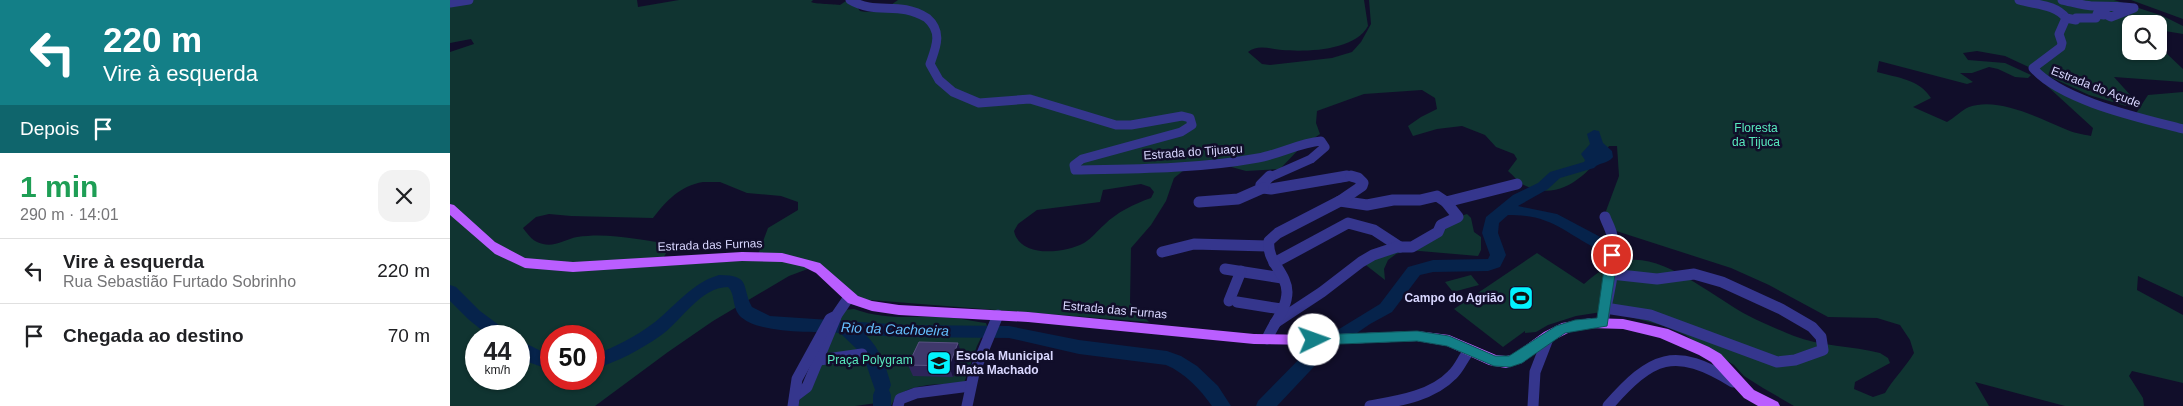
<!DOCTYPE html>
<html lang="pt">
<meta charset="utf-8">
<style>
body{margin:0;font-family:Arial,sans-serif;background:#f2f2f2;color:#202124;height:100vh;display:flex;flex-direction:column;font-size:19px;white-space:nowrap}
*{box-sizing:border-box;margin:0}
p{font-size:16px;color:#757577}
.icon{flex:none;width:28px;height:28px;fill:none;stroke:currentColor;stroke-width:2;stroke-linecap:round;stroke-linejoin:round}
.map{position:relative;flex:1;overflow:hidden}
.panel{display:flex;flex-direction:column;background:#fff;width:450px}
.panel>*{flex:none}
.banner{background:#137f87;color:#fff;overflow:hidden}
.tools{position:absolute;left:1672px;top:15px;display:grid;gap:10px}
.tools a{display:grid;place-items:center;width:45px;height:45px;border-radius:10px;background:#fff;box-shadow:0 1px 4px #0004;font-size:25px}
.speed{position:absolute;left:15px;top:325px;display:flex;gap:10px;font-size:25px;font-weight:700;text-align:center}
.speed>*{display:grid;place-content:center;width:65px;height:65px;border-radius:50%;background:#fff;box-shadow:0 1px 4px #0004;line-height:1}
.speed small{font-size:12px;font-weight:400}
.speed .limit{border:8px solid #d22;background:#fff;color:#111}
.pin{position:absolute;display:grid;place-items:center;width:42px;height:42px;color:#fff;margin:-21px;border:2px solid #fff;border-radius:50%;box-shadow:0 1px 5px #0007}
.me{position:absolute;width:55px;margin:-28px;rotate:87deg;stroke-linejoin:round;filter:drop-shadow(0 0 4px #0008)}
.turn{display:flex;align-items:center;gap:18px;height:105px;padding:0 20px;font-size:22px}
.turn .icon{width:65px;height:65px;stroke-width:2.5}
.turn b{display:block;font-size:35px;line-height:42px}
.then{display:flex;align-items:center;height:48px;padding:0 20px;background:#0003;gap:10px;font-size:19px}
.round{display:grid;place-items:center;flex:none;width:52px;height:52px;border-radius:15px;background:#f2f2f2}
.summary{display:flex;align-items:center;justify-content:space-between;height:85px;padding:0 20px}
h1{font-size:30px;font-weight:600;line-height:38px;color:#1e9e55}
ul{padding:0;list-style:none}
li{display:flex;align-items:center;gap:15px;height:65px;padding:0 20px;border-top:1px solid #e0e0e0}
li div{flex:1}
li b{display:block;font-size:19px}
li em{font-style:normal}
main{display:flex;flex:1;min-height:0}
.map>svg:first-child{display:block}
.green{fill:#103431;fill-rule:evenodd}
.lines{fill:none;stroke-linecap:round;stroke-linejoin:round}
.river{fill:#06234b;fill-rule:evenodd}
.minor-far1{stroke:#35368d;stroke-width:9}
.minor{stroke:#35368d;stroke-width:11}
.major{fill:#ba5eff;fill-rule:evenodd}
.wall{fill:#2d2559}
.shaded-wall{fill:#1a143f}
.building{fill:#3f386b;stroke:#585182}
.route{fill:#137f87;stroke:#0c5358}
.labels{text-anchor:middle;stroke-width:5;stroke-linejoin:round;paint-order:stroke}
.street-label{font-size:12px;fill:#d9d7ff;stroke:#110e2a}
.park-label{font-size:12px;fill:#58eabe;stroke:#110e2a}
.poi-label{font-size:12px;font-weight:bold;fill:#d9d7ff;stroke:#110e2a;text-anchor:end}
.water-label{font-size:14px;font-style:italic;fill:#65c0ff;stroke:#110e2a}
</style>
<main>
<section class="panel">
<div class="banner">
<div class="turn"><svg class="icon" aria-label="left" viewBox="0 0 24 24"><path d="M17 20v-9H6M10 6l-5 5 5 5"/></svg><div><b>220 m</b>Vire à esquerda</div></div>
<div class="then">Depois<svg class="icon" aria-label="arrive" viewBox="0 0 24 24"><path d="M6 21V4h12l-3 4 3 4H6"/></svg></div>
</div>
<div class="summary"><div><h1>1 min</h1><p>290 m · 14:01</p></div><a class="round"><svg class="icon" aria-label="close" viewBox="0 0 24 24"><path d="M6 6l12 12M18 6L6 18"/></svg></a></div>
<ul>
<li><svg class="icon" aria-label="left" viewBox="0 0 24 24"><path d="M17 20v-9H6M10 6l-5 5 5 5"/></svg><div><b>Vire à esquerda</b><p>Rua Sebastião Furtado Sobrinho</p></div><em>220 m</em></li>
<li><svg class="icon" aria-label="arrive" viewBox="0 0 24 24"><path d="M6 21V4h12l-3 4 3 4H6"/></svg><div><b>Chegada ao destino</b></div><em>70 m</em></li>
</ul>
</section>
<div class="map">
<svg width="1733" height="406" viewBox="0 0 1733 406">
<rect width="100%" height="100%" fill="#110e2a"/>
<!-- green -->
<g class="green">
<path d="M0 0H187L188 7 229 0H363L361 2C365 4 384 4 390 5L396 1H403L410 11C425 14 436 9 448 0H914L918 26C905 51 856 52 832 50 820 49 808 44 798 52L812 64 820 65 882 58 902 52 911 42 921 24 919 0H1664L1713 16 1733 26V34L1709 30V24H1681V51H1709V49L1714 51 1733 69V82L1664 77 1682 97 1676 106 1639 95 1555 56 1527 51 1513 53 1518 60 1555 63 1581 75 1578 78 1565 77 1548 69 1539 67 1522 73H1510L1523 82 1517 84 1429 61 1427 72C1448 78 1469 79 1481 98L1463 107 1497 122C1504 118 1512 110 1519 107 1549 97 1588 118 1615 129 1623 133 1632 134 1641 136L1643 128 1596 85 1683 118 1698 95 1733 92V297L1688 276 1687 290 1733 315V383L1682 371 1679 376 1693 398 1694 406H1615L1525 382 1539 406H1344L1313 388 1294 376 1284 365 1235 335 1214 326 1158 311 1126 316 1098 325 1086 332 1075 333V331L1053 347 1004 309 1087 253 1134 284C1148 272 1160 262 1180 260 1217 256 1266 299 1299 316 1313 323 1329 330 1344 336 1369 346 1403 346 1430 353L1438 358 1440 363 1405 382 1404 389 1423 397 1435 393C1443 379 1455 368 1464 353L1460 340 1450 325 1427 318 1378 317 1319 285 1281 268 1160 229 1156 211 1169 176 1167 146H1159C1140 172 1111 203 1076 186 1069 183 1064 176 1058 171L1067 159 1064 154 1046 147 1035 135 1012 126 987 129 963 136 958 126 971 117 987 109 985 98 972 90 914 94 867 111 866 123 870 134 850 148 830 169 796 171 767 163 738 167 724 178 716 201 701 225 681 248 680 303 699 322 395 298 363 267 339 276 263 321 218 352 145 406H0V52L24 44 21 39 0 43ZM253 182H270L297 193 331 196 348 202V210L318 228 306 260 209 266 221 244C191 240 158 232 127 237 116 239 105 247 93 244 83 242 79 236 73 228L86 217 99 214 121 216 203 218C217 200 230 186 253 182ZM691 184 700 187 704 192 701 198C684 204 667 212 654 225 647 231 642 238 634 243 615 253 570 259 564 231L568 224 587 210 650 202 653 190ZM26 336H69V379H26ZM101 336H144V379H101Z"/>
<polygon points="1681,0 1733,0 1733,19"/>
<polygon points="1017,214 1021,218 1024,232 1031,237 1031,250 1028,256 958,250 946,254 938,260 934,269 935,280 912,262 957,248 1008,217"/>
<polygon points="1021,275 1029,285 1003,292 995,282"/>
<path d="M404 309C434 320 458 316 489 317 505 317 521 321 536 323L537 326 527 346 514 383C491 385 451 381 441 406H427V403L405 406H348L351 396 394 310Z"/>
</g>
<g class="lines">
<!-- river -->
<g class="river">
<path d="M1144 130 1149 131 1153 143 1162 151 1163 157C1158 164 1149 162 1144 168L1110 178 1098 189 1068 206 1107 214 1156 240 1179 246 1181 250 1179 254C1152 261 1120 229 1096 221 1084 216 1070 215 1058 215L1049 223 1048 233 1056 255 1050 267 1038 271 983 272 970 275 942 312 920 324 875 355 827 406H806L808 401 863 345 930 304 958 267 983 260 1038 259 1040 255 1032 233 1036 217 1063 195 1088 183 1100 172 1134 162 1135 160 1131 154 1140 144 1137 134Z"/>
<path d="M269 275C302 275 291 287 302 307L320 316 455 325 559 326 629 340 717 351 731 356 747 366 768 386 781 406H762C750 389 735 373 716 365L629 354 559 338 455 337 416 335C430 349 436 366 441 385L439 390 441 395V406H423V395L425 390 413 355 390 333C365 331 307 335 289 315 282 306 285 293 278 287 250 287 231 322 210 336 190 350 167 362 144 369V355C165 347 187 336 205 322 226 305 242 283 269 275Z"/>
<polygon points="0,285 6,287 30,311 57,331 60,336 39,336 18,319 0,301"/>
<polygon points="69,340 101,356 101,370 78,362 69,356"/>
</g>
<!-- minor-far1 -->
<g class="minor-far1">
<path d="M400 0C427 16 448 0 477 18 493 32 486 47 480 64L489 80 503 92 529 103 580 99 666 125H681L732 116 740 118 742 125 731 132 632 159 624 165 625 170C686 169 748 169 808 158 830 154 849 143 871 141L875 147 861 159 818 178"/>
<path d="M1569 0C1585 5 1605 4 1616 18L1609 34 1612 43 1611 47 1583 68C1611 101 1691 118 1733 129"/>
<path d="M1612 0C1622 2 1634 6 1644 6 1658 6 1670 6 1684 8L1661 17 1653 13 1654 15 1647 14 1646 18H1626V20L1616 18"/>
<polyline points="0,3 19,0"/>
<polyline points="889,178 899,176 906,178"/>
</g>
<!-- minor -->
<g class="minor">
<polyline points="820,176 811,185 813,188 821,189 897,176"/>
<polyline points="890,201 917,205 943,200 970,200 987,196 996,202 1067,184"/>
<polyline points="749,202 788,199 813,188"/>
<polyline points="712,252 744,244 817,246"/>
<polyline points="824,263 898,223 924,230 950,247"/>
<polyline points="775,269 832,278"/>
<polyline points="779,301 791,271"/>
<polyline points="787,302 831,309"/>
<polyline points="1155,308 1200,315 1327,362 1345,360 1373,350 1371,337 1362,327 1331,309 1272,282 1244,274 1207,279 1161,274"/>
<path d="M1153 322C1158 295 1168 262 1162 236 1161 229 1157 223 1155 217"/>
<polyline points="825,323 872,292 911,262 923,255 947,247 962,247 988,232 991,225 1008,217 996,202"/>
<path d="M817 339C823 324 837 309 837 292 837 273 816 261 819 241L828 233 890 201 912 186 913 183 908 178 901 176"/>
<polyline points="369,360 412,354"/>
<polyline points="345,396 357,387 386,317"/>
<polyline points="343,406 347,379 380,319 386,316 399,297"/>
<polyline points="448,406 450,399 466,393 520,386"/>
<polyline points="517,406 524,373 548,315"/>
<path d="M920 406C948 401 982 396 1002 375 1010 368 1013 357 1020 350"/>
<polyline points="1083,406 1085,372 1099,336"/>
<path d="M1158 406C1202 356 1224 346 1283 382"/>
</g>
<!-- major -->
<polygon class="major" points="0,204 4,205 45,242 75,258 123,262 292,252 332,253 370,263 408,296 422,301 449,305 578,312 804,334 864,335 967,331 999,335 1046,355 1056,356 1062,355 1094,332 1112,323 1141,318 1173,319 1218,329 1259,347 1271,354 1304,390 1328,402 1330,406 1308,406 1294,398 1261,362 1249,355 1210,338 1173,329 1141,328 1120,332 1104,340 1072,363 1056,368 1039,365 997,346 967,341 864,345 804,344 578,322 449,315 422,311 398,303 366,273 354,267 332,262 292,261 123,272 75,268 45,254 0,215"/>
</g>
<!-- wall -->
<polygon class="wall" points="512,355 503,377 463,376 458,365"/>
<!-- shaded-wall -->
<polygon class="shaded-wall" points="508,343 512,355 503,377 499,366"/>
<!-- building -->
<polygon class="building" points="469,342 508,343 499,366 458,365"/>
<!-- route -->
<polygon class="route" points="1162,251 1168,255 1157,326 1115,333 1072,363 1060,367 1044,366 997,346 967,341 864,345 859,343 857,340 859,336 864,335 967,331 999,336 1045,356 1059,356 1106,326 1125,320 1147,318 1156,255"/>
<!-- icons -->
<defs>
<symbol id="stadium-square" viewBox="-11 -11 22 22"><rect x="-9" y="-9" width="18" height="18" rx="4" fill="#03f3ff" stroke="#110e2a"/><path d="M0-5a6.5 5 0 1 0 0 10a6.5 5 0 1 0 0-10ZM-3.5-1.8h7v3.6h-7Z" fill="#111"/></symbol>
<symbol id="school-square" viewBox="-11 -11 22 22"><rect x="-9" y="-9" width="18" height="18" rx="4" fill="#03f3ff" stroke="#110e2a"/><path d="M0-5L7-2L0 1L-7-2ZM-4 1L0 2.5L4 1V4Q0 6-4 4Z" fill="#111"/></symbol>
</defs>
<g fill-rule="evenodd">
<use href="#stadium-square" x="1057" y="284" width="28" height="28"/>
<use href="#school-square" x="475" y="349" width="28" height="28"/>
</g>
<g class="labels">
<!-- street labels -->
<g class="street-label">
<text transform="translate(1646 87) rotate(21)" y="4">Estrada do Açude</text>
<text transform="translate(743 152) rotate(-4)" y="4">Estrada do Tijuaçu</text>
<text transform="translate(260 245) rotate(-2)" y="4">Estrada das Furnas</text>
<text transform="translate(665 310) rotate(5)" y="4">Estrada das Furnas</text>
</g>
<!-- park labels -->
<g class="park-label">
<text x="1306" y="132">Floresta<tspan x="1306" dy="14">da Tijuca</tspan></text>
<text x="420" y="364">Praça Polygram</text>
</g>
<!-- poi labels -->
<g class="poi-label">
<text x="1054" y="302">Campo do Agrião</text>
<text x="506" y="360" text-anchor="start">Escola Municipal<tspan x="506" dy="14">Mata Machado</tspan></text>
</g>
<!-- water labels -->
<g class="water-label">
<text transform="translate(445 329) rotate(2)" y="5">Rio da Cachoeira</text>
</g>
</g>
</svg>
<div class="tools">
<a><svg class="icon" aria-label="search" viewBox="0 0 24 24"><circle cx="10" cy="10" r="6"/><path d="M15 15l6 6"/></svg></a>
</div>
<div class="speed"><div>44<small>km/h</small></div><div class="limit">50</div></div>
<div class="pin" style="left:1162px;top:255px;background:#d93025"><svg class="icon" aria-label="arrive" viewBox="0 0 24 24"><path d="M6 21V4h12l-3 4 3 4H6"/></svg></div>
<svg class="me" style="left:864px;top:340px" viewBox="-20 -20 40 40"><circle r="19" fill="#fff"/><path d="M0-13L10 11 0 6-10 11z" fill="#137f87"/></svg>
</div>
</main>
